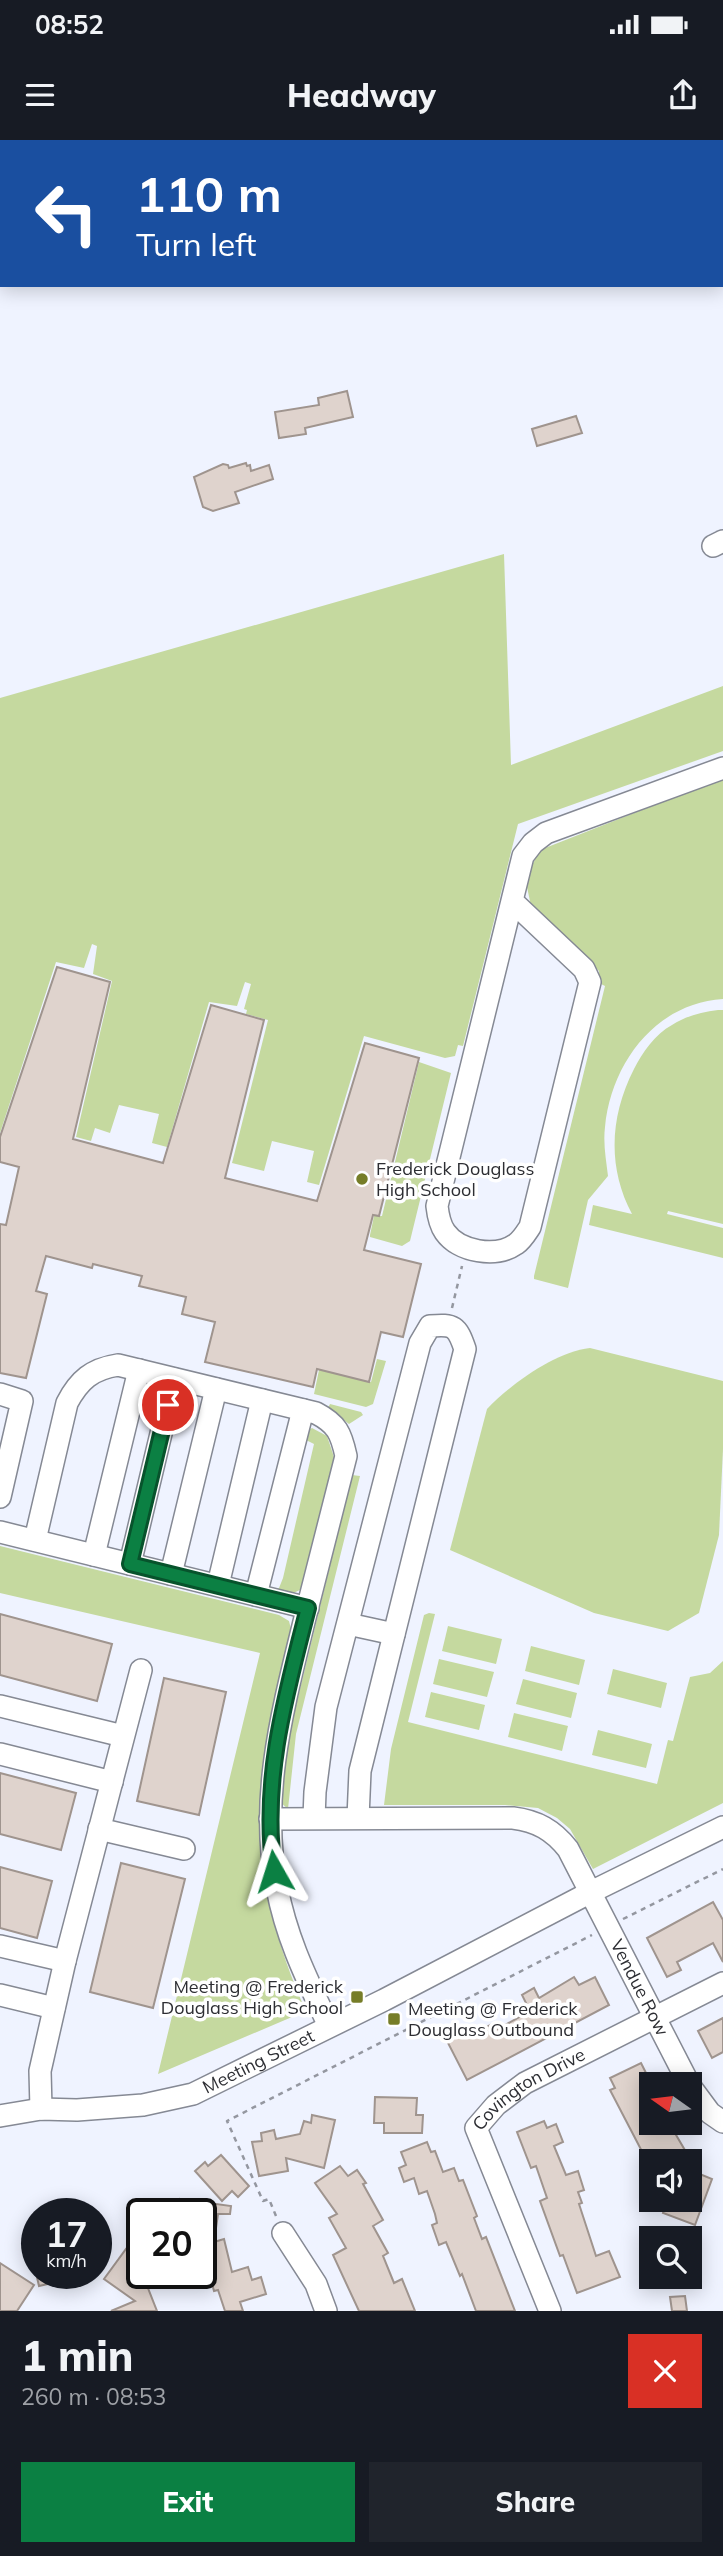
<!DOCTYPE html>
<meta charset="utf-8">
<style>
body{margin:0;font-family:Mulish,sans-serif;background:#20242c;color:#f1f3f6;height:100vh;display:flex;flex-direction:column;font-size:26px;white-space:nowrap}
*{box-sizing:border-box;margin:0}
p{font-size:23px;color:#9ea1a6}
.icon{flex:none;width:38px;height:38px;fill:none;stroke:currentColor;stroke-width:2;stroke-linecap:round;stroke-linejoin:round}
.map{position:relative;height:2171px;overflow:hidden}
.panel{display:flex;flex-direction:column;background:#171b24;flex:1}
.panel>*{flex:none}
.banner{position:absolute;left:0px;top:0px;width:724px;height:147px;box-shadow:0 4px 18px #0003;background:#1a4fa0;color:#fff;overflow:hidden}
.needle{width:46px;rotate:284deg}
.fabs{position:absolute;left:639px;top:1932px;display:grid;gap:14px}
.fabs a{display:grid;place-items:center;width:63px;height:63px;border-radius:0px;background:#171b24;box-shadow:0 4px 18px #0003;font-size:35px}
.speed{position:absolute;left:21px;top:2058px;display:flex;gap:14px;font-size:35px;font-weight:700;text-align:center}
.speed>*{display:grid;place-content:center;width:91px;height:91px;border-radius:50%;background:#171b24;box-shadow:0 4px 18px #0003;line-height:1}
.speed small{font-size:18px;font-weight:400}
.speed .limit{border:4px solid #111;border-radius:10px;background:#fff;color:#111}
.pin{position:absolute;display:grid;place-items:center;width:60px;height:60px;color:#fff;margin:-30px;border:4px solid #fff;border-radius:50%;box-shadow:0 2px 7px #0007}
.me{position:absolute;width:77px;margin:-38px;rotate:354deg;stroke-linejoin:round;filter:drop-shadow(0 0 5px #0008)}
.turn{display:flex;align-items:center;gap:24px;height:147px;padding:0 21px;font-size:32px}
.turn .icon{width:91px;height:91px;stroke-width:2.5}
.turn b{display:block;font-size:49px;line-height:60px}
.round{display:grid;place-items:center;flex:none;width:74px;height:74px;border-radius:0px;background:#20242c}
.overview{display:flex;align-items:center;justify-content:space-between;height:119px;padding:0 21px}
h1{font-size:42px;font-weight:800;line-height:52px}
.button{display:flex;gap:14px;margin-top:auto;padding:14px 21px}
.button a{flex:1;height:80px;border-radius:0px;background:#0b8043;color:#fff;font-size:28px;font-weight:800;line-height:80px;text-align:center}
.button a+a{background:#20242c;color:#f1f3f6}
.status{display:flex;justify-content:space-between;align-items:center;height:49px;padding:0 35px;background:#171b24;direction:ltr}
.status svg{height:19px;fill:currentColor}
header{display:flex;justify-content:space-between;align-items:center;height:91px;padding:0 21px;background:#171b24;font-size:32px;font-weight:800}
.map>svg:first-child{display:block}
.green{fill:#c5d99f}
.building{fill:#dfd3cd;stroke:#9f948e;stroke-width:2}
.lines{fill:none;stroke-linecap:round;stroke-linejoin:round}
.minor-casing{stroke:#858994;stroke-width:24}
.path{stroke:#9497a0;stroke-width:2.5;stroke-dasharray:5 5;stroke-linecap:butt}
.minor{stroke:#fff;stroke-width:21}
.route-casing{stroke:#07532c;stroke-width:18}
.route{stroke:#0b8043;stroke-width:12}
.poi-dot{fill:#767d28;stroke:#fff;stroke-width:2.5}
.labels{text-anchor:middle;stroke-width:7;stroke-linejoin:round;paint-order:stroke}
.poi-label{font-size:18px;fill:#2d2e33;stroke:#fff;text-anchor:start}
.street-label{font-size:18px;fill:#2d2e33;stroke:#fff}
</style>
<div class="status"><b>08:52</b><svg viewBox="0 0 49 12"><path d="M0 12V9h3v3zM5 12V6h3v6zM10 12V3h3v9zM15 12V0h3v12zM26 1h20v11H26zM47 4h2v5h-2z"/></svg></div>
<header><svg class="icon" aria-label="menu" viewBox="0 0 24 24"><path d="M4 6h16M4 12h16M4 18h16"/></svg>Headway<svg class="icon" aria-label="share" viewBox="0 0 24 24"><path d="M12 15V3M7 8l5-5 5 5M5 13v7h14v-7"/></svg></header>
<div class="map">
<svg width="723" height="2171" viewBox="0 0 723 2171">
<rect width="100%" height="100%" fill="#eff3ff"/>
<!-- green -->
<g class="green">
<polygon points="504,414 511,625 723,546 723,611 518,684 463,906 458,905 455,916 445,918 364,896 319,1045 307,1042 314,1011 272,1001 264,1031 232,1023 268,880 246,874 247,870 244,869 251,844 245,842 237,866 209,862 167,1007 152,1003 159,974 119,965 110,993 95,988 91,1001 76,997 112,841 93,834 97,806 92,804 84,828 56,822 0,993 0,558"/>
<path d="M723 638V859C656 863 611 923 605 987 603 1004 606 1019 608 1036L588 1060 568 1148 534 1139V1136L605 846 599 843V831L531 766 527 747 530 729 540 710Z"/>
<path d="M718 870H723V1084L668 1071 667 1074 723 1088V1118L589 1085 593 1065 632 1074C607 1027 610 976 634 929 642 913 655 894 672 885 686 876 701 872 718 870Z"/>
<polygon points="419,922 451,933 410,1101 402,1106 370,1097 370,1095 374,1076 382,1076"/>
<path d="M590 1208 723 1241V1309L719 1395 699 1473 668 1491 594 1473 450 1410 487 1269C511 1244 555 1212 590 1208Z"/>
<polygon points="377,1219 386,1221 373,1264 366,1267 314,1254 319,1230 371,1242"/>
<polygon points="330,1264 361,1272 363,1275 349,1284 328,1268"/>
<polygon points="312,1288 327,1296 335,1320 302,1449 287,1456 271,1451 279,1448 283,1438 314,1304 302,1298 303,1293"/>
<polygon points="352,1335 360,1336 296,1594 288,1669 280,1662 285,1611"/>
<path d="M0 1406 279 1475 289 1481 292 1493C281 1536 269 1579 263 1623 253 1710 270 1792 306 1871L158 1934 260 1513 0 1453Z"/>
<polygon points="429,1473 435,1474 408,1582 657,1644 668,1600 673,1601 690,1537 710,1533 723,1521 723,1663 593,1729 570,1689 557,1678 538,1668 505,1665 384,1665 391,1609 424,1475"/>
<polygon points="448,1486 502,1499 496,1524 442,1511"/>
<polygon points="531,1506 585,1520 579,1545 525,1531"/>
<polygon points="439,1519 494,1532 487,1557 433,1544"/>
<polygon points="613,1529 667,1543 661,1568 607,1554"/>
<polygon points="523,1539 577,1553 571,1578 516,1564"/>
<polygon points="431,1552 485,1565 479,1590 425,1577"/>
<polygon points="514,1573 568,1586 562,1611 508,1597"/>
<polygon points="598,1590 652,1604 646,1628 592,1615"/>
</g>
<!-- building -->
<g class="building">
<polygon points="347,251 353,277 305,288 306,294 279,298 275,272 319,265 318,258"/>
<polygon points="576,276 582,293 537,306 532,289"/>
<polygon points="246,323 247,326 250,325 251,331 269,325 273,339 235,352 239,363 213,371 203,367 194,337 223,324 228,325 229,328"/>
<polygon points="57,827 110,842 73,999 163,1023 211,865 264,880 225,1038 317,1061 365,903 419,918 379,1076 373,1075 364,1110 421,1124 403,1197 381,1192 369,1242 317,1229 313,1247 205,1222 215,1182 182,1174 186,1157 139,1146 142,1136 93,1124 92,1128 46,1116 36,1151 47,1154 26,1238 0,1233 0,1084 6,1085 19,1027 0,1022 0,997"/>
<polygon points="0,1474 112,1504 97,1561 0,1535"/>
<polygon points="164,1538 226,1552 199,1675 137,1661"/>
<polygon points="0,1633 76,1653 61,1710 0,1694"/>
<polygon points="121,1723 185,1739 153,1868 90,1852"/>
<polygon points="0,1727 52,1741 37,1798 0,1788"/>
<polygon points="713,1762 723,1780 723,1822 713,1803 677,1822 681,1830 667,1837 647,1798"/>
<polygon points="574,1837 579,1845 595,1837 609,1865 467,1940 447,1901 474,1887 477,1892 494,1883 498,1889 530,1871 522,1855 534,1848 539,1858"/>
<polygon points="723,1878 723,1912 712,1918 698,1891"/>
<polygon points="641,1923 651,1943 651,1983 669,1983 686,2012 670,2021 647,2021 610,1950 615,1948 610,1938"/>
<polygon points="375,1957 417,1958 416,1975 423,1975 422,1993 384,1993 384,1983 374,1983"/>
<polygon points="312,1975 335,1980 324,2028 286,2018 288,2031 259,2036 252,2002 262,2001 261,1993 274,1990 276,1999 300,1994 304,1981 311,1983"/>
<polygon points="544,1981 547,1988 556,1984 563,2002 554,2006 566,2035 578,2031 584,2050 578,2052 582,2063 579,2064 596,2116 609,2111 620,2137 577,2153 563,2115 560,2116 540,2061 547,2058 536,2026 531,2028 517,1992"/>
<polygon points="427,2002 431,2012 435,2011 443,2032 454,2028 459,2041 463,2040 477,2076 474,2078 482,2099 486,2097 515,2171 476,2171 462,2134 460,2136 446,2102 439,2105 432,2085 437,2083 435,2074 427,2051 419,2054 414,2038 404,2042 399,2028 406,2025 401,2012"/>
<polygon points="221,2015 249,2046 238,2057 232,2051 222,2061 195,2031 205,2022 208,2026"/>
<polygon points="340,2026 348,2036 357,2030 366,2043 363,2044 383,2080 373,2086 388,2113 383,2116 394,2143 402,2139 415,2171 359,2171 333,2115 346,2108 329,2078 337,2074 315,2043"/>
<polygon points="690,2030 712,2039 695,2085 663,2073 668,2060 690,2060"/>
<polygon points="180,2059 231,2066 230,2074 218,2074 214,2102 224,2099 232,2132 248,2127 252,2140 261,2137 266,2154 240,2162 243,2171 225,2171 218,2150 214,2151 209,2133 209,2137 201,2136 201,2074 178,2074"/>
<polygon points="142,2103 142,2133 157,2171 111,2171 135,2161 104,2139 126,2109 133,2114"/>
<polygon points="0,2123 34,2145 17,2171 0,2171"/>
<polygon points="36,2133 73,2133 74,2138 39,2146"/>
<polygon points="685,2156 687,2171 672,2171 670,2157"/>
</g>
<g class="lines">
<defs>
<g id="minor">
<polyline points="656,0 657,2"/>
<polyline points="713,406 723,401"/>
<path d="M512 761 584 829 590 842 530 1087C526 1093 522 1100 516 1104 496 1118 459 1112 445 1092 440 1085 438 1075 437 1066L523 716 533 703 546 693 723 628"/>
<polyline points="0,1254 22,1261 0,1357"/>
<polyline points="0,1392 308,1468"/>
<path d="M35 1400 67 1263C79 1240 92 1229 118 1225L316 1273C337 1284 341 1293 346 1316 332 1372 317 1429 303 1486 282 1572 259 1659 277 1748 287 1800 307 1839 329 1886"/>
<polyline points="94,1415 139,1230"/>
<polyline points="130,1424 174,1239"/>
<polyline points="171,1434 216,1249"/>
<polyline points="218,1445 262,1260"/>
<polyline points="256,1455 303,1270"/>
<polyline points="348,1484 394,1494"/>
<polyline points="0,1566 123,1596"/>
<polyline points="0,1614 112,1642"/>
<path d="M314 1678 315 1652 326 1567 420 1203 430 1186C454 1184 457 1186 465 1209L360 1631 358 1678"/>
<path id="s1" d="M270 1679 513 1678C537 1681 553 1690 568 1709L689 1944"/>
<polyline points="99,1689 184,1709"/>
<polyline points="0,1806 65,1821 141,1530"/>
<polyline points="0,1855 54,1868"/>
<polyline points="690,1946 710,1973 723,1982"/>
<polyline points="41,1969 40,1931 65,1821"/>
<path id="s2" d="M0 1976 41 1969 77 1970 143 1965 193 1954 384 1860 589 1753 723 1687"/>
<polyline points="283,2093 316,2144 326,2171"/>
<path id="s3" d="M550 2171 476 1988 496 1965 525 1943 723 1843"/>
</g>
</defs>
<!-- minor casing -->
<use href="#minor" class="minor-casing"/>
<!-- path -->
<g class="path">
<polyline points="452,1168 462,1126"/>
<polyline points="623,1779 723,1729"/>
<polyline points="276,2076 269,2059 263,2061 227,1981 592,1795"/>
</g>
<!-- minor -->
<use href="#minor" class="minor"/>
</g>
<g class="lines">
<defs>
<path id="route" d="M168 1265 130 1424 308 1468C286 1553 261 1641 274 1731"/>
</defs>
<!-- route casing -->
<use href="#route" class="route-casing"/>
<!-- route -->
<use href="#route" class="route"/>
</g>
<!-- markers -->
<g class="poi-dot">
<circle cx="362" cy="1039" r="7"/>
<rect x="350" y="1850" width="14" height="14" rx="3.5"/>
<rect x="387" y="1872" width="14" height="14" rx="3.5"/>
</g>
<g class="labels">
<!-- poi labels -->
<g class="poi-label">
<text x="376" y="1035">Frederick Douglass<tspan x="376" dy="21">High School</tspan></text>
<text x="343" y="1853" text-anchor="end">Meeting @ Frederick<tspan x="343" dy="21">Douglass High School</tspan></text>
<text x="408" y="1875">Meeting @ Frederick<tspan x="408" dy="21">Douglass Outbound</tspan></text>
</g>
<!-- street labels -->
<g class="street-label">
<text dy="6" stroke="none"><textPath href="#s1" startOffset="464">Vendue Row</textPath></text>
<text dy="6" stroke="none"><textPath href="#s2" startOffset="268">Meeting Street</textPath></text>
<text dy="6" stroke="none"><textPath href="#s3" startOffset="264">Covington Drive</textPath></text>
</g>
</g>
</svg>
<div class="fabs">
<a><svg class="needle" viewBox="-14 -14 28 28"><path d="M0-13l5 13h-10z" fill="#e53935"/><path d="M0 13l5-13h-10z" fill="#9ea1a6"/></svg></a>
<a><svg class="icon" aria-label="sound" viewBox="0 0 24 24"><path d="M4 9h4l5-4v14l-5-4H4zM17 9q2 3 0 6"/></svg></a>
<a><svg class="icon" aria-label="search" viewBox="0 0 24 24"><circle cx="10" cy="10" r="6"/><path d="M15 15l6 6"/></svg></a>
</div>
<div class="speed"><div>17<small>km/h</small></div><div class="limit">20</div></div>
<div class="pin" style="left:168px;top:1265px;background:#d93025"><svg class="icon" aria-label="arrive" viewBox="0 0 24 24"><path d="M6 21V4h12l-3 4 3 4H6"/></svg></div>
<svg class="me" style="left:274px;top:1731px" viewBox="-20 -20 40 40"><path d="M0-17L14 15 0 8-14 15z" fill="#0b8043" stroke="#fff" stroke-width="4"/></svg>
<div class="banner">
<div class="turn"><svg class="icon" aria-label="left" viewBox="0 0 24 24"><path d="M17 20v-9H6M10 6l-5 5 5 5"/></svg><div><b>110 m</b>Turn left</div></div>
</div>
</div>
<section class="panel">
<div class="overview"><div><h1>1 min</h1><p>260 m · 08:53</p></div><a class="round" style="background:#d93025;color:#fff"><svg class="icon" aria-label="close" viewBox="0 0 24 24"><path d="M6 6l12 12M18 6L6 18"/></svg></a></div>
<div class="button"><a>Exit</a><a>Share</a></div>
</section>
